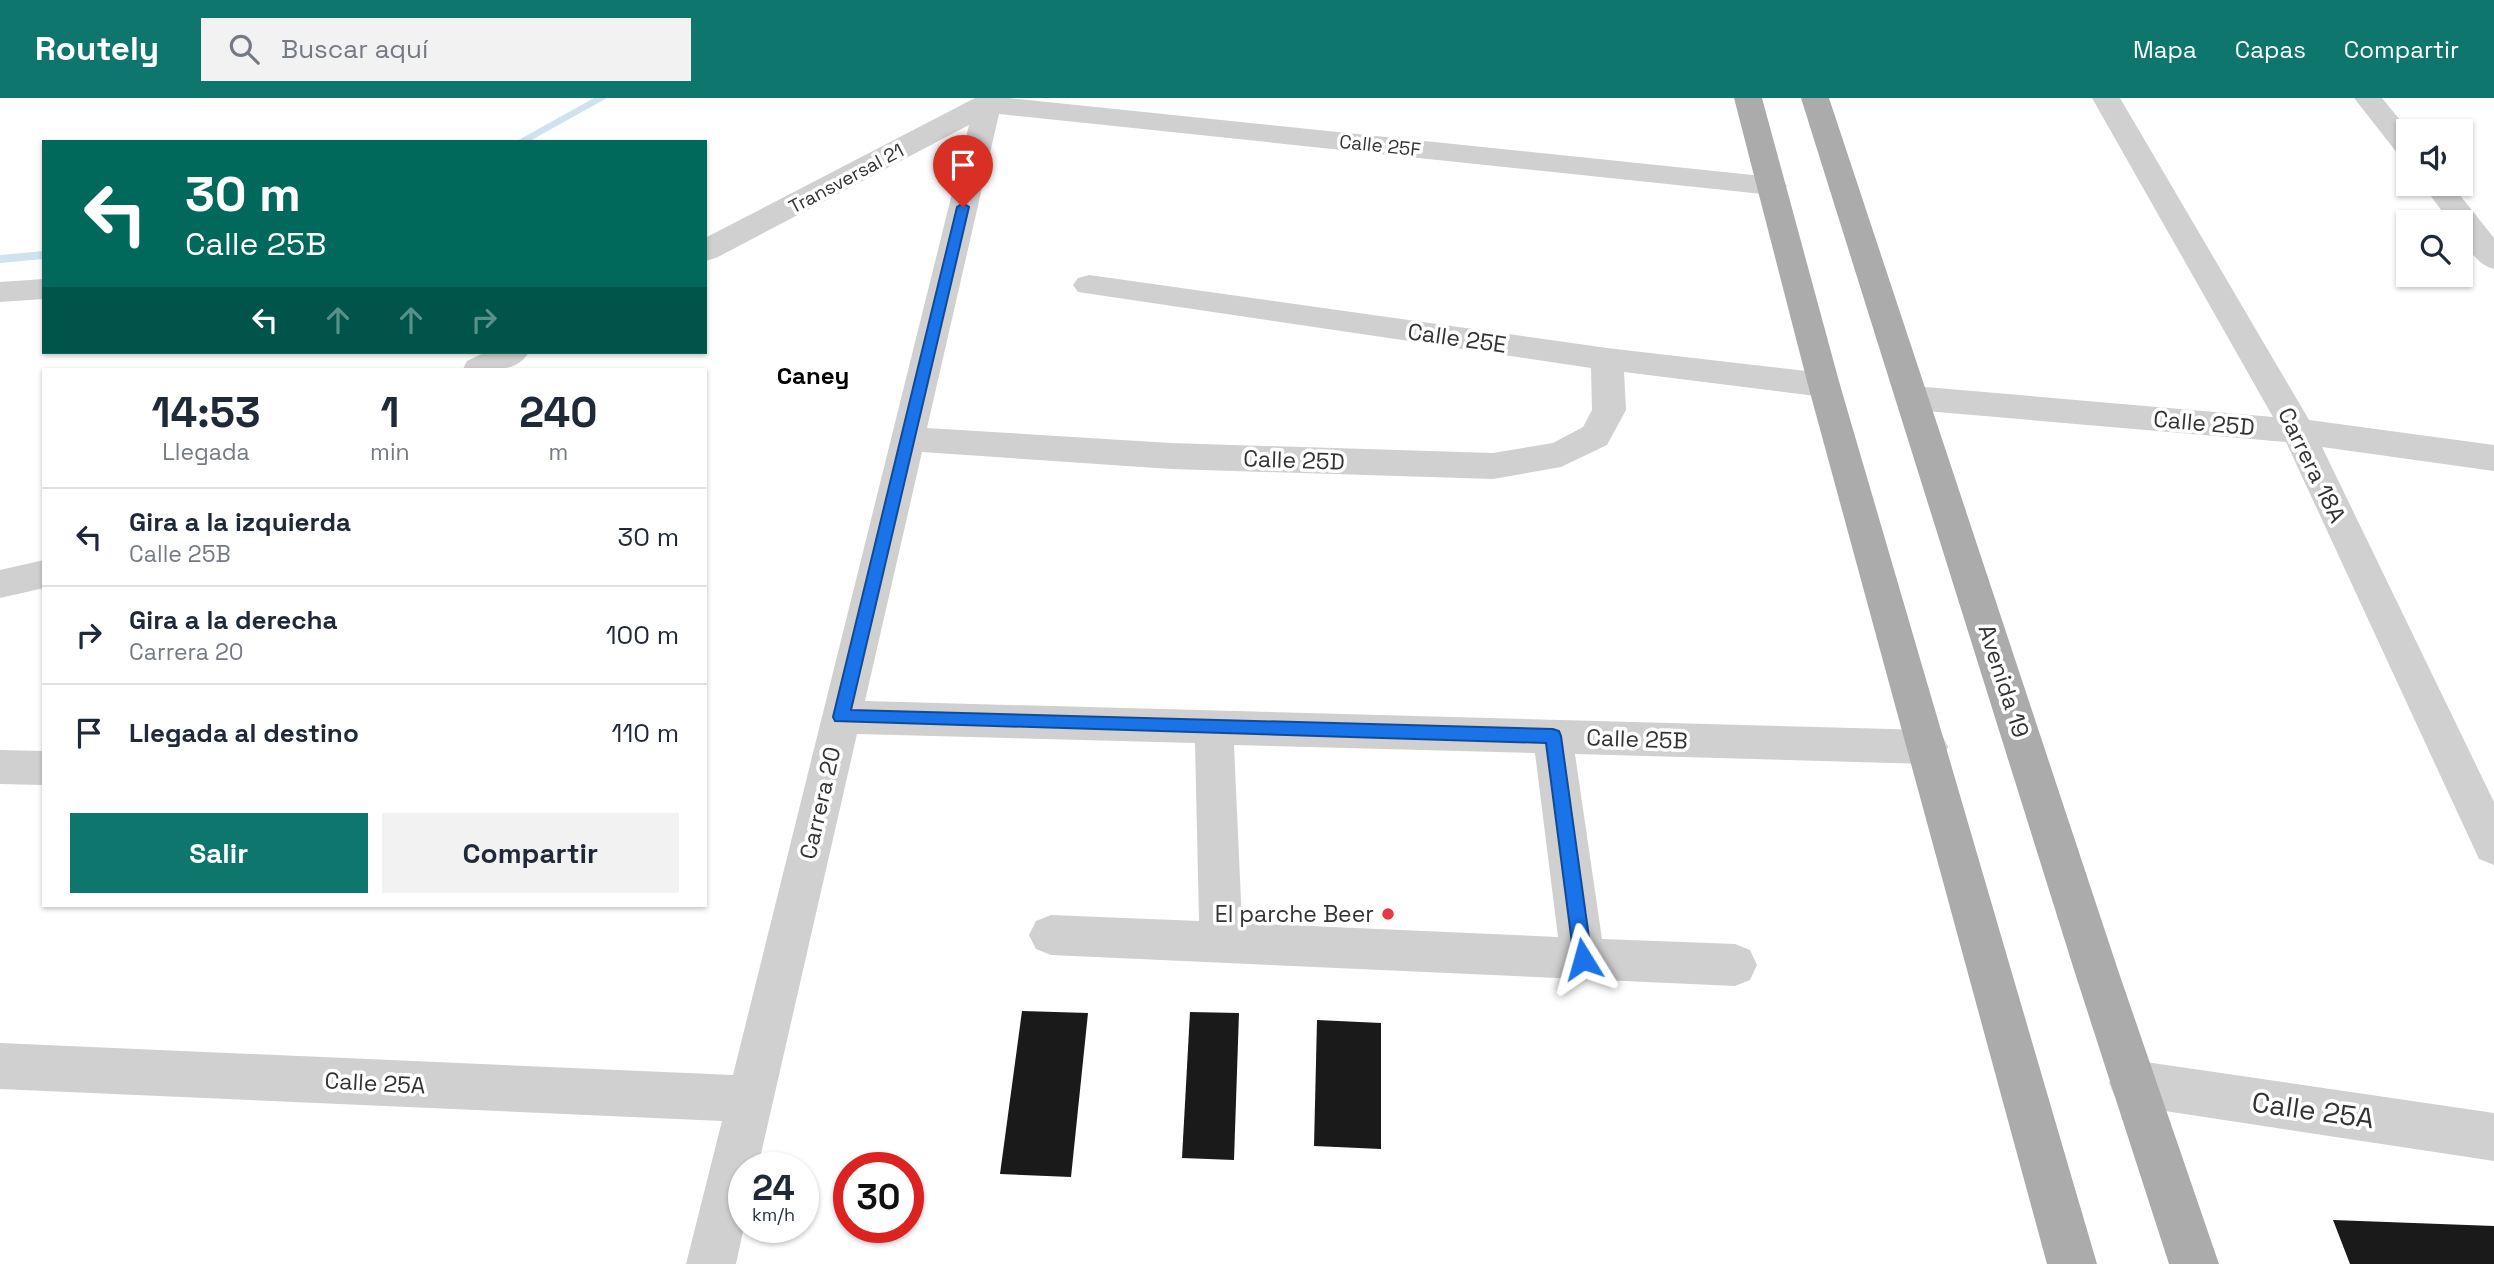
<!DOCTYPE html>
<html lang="es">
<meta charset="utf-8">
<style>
body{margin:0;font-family:"Space Grotesk",sans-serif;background:#f2f2f3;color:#1f2937;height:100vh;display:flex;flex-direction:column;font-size:26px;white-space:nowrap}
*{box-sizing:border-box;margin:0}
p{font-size:23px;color:#747a83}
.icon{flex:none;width:38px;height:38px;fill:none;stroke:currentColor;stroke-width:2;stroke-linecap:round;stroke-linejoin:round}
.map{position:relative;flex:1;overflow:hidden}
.drawer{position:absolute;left:42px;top:270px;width:665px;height:539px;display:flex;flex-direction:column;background:#fff;border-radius:0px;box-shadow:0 2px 5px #0004}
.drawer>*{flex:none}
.hud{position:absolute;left:42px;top:42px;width:665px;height:214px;border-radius:0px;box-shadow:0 2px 5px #0004;background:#00695c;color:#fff;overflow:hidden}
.fabs{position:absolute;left:2396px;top:21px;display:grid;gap:14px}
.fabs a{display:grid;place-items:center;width:77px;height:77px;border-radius:0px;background:#fff;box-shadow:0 2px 5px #0004;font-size:35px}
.speed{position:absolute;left:728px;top:1054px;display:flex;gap:14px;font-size:35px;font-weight:700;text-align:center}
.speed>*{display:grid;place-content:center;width:91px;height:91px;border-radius:50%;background:#fff;box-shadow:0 2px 5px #0004;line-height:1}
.speed small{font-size:18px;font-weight:400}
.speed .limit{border:10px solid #d22;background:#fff;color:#111}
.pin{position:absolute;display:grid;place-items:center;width:60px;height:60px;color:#fff;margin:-72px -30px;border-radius:50% 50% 50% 0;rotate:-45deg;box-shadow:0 0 7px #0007}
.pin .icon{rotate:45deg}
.me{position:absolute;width:77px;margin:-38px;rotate:352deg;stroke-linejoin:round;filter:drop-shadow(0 0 5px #0008)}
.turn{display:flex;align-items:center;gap:24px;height:147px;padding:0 28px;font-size:32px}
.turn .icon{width:91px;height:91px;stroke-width:2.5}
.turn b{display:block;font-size:49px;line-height:60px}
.lanes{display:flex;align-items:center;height:66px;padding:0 28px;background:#0003;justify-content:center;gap:35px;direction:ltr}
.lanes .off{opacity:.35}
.eta{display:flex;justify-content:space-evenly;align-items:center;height:119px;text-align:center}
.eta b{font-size:42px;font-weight:600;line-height:49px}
.primary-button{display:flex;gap:14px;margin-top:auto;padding:14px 28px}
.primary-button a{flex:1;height:80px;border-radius:0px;background:#0f766e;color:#fff;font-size:28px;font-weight:600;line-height:80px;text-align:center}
.primary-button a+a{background:#f2f2f3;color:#1f2937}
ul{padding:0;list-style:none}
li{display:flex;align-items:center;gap:21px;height:98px;padding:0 28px;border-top:2px solid #e0e1e3}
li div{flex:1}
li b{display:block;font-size:26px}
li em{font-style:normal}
header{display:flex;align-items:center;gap:42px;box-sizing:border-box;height:98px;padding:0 35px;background:#0f766e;color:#fff}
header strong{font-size:33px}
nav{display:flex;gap:38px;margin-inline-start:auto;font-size:24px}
.search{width:490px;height:63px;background:#f2f2f3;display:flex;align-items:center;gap:18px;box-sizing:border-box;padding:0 24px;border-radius:0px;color:#747a83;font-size:26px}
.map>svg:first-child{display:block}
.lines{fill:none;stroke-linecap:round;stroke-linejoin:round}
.stream{fill:#cfe2ee;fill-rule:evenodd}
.building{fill:#1a1a1a}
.minor{fill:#d0d0d0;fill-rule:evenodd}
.major{fill:#ababab;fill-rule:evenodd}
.route{fill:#1a73e8;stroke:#114b97;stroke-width:2}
.poi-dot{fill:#e63946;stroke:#fff;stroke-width:2.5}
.labels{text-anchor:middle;stroke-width:7;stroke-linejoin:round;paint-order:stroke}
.far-street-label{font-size:19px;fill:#333;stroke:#fff}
.street-label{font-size:23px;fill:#333;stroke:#fff}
.poi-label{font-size:23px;fill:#333;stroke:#fff;text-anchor:end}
.neighbourhood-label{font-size:24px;font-weight:bold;fill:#000;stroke:#fff}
.near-street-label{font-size:28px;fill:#333;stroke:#fff}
</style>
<header>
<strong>Routely</strong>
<div class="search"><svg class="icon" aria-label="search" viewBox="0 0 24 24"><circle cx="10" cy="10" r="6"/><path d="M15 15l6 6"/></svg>Buscar aquí</div>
<nav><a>Mapa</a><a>Capas</a><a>Compartir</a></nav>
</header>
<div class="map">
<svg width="2494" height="1166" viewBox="0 0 2494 1166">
<rect width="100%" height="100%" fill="#fff"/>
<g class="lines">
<!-- stream -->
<g class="stream">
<polygon points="594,0 607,0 528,44 515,44"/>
<polygon points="44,153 44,161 0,165 0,157"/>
</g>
</g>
<!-- building -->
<g class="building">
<polygon points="1022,913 1088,915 1071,1079 1000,1076"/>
<polygon points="1190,914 1239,915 1234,1062 1182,1060"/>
<polygon points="1317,922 1381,925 1381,1051 1314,1048"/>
<polygon points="2333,1122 2494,1128 2494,1166 2350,1166"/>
</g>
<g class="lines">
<!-- minor -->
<g class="minor">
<path d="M975 0H1009L1772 79 1782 82 1787 88 1782 94 1772 97 999 16 927 330 1171 345 1493 355 1553 345 1583 329 1592 312 1591 270 1078 194 1073 187 1078 180 1089 177 1607 250 1824 275 1836 279 1840 287 1836 295 1824 299 1624 274 1626 312 1607 347 1561 369 1493 381 1171 371 922 354 865 603 1928 632 1942 637 1948 649 1942 661 1928 666 1575 656 1602 841 1735 846 1750 852 1757 867 1750 882 1735 888 1051 857 1036 851 1029 837 1036 823 1051 817 1199 823 1195 645 857 636 758 1069H744V1129L736 1166H686L722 1023 0 991V945L733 977 969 27 716 160 705 163V140ZM1234 647 1535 655 1558 839 1242 825Z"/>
<polygon points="2092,0 2120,0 2309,322 2494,347 2494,373 2322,349 2494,704 2494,767 2479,761 2286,344 1914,312 1902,308 1897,300 1902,292 1914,288 2273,319"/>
<polygon points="2354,0 2382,0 2409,33 2408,59 2398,56"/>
<path d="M2422 86H2451L2494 140V171C2475 166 2460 143 2460 124H2450Z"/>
<polygon points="44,181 44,201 0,204 0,184"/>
<path d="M486 254H529C516 277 486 271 463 271L467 263Z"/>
<polygon points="44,462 44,490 0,500 0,472"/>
<polygon points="0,652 44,653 44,687 0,686"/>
<polygon points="2132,962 2494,1015 2494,1063 2132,1008 2116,1001 2109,985 2116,969"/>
</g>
<!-- major -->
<g class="major">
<polygon points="1734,0 1762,0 1840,287 2097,1166 2047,1166 1808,287"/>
<polygon points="1801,0 1829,0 2119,875 2219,1166 2169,1166 2075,875"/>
</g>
</g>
<!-- route -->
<polygon class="route" points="963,105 969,109 851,612 1553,631 1559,633 1561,638 1592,861 1589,867 1583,869 1577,867 1574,861 1546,645 835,623 833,619 957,109"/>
<!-- markers -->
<circle class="poi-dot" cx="1388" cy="816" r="7"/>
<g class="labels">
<!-- far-street labels -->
<g class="far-street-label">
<text transform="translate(1380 47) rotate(6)" y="7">Calle 25F</text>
<text transform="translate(846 80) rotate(-28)" y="7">Transversal 21</text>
</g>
<!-- street labels -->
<g class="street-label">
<text transform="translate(1457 240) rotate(8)" y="8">Calle 25E</text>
<text transform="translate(2204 325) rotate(5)" y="8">Calle 25D</text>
<text transform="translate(1294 362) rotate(2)" y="8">Calle 25D</text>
<text transform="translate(2312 367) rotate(64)" y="8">Carrera 18A</text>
<text transform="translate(2004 583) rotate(72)" y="8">Avenida 19</text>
<text transform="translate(1637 641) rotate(2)" y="8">Calle 25B</text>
<text transform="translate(820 705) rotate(-77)" y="8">Carrera 20</text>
<text transform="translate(375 985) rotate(3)" y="8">Calle 25A</text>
</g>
<!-- poi labels -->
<g class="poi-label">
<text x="1374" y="824">El parche Beer</text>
</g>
<!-- neighbourhood labels -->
<g class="neighbourhood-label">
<text x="813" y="286">Caney</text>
</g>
<!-- near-street labels -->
<g class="near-street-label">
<text transform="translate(2313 1012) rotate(8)" y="10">Calle 25A</text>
</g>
</g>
</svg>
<div class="fabs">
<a><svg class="icon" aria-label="sound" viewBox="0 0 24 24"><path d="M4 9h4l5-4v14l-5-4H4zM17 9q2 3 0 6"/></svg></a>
<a><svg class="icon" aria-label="search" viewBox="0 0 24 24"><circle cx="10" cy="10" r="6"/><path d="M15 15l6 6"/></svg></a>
</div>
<div class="speed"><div>24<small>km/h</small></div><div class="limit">30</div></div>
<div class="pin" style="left:963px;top:109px;background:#d93025"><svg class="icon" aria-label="arrive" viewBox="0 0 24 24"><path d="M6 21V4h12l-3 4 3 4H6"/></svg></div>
<svg class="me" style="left:1583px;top:861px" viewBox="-20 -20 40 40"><path d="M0-17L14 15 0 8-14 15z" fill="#1a73e8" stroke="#fff" stroke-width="4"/></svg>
<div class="hud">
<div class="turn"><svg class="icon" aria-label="left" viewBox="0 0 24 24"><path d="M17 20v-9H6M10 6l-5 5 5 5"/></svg><div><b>30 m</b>Calle 25B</div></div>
<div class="lanes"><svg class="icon" aria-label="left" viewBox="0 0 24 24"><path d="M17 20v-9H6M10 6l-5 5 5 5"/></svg><svg class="icon off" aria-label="ahead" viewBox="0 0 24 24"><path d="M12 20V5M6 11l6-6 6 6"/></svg><svg class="icon off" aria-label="ahead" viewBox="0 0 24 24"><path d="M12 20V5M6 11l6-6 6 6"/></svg><svg class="icon off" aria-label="right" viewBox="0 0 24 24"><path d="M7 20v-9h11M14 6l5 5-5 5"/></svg></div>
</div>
<section class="drawer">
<div class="eta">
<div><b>14:53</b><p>Llegada</p></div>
<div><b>1</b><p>min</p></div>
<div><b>240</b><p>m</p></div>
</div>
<ul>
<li><svg class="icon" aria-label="left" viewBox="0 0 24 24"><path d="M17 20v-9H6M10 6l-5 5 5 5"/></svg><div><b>Gira a la izquierda</b><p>Calle 25B</p></div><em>30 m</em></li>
<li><svg class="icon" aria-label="right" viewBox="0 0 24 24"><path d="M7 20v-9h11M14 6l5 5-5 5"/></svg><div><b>Gira a la derecha</b><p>Carrera 20</p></div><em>100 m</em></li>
<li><svg class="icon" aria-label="arrive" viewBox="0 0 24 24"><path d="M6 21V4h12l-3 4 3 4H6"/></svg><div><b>Llegada al destino</b></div><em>110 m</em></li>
</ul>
<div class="primary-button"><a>Salir</a><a>Compartir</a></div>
</section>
</div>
